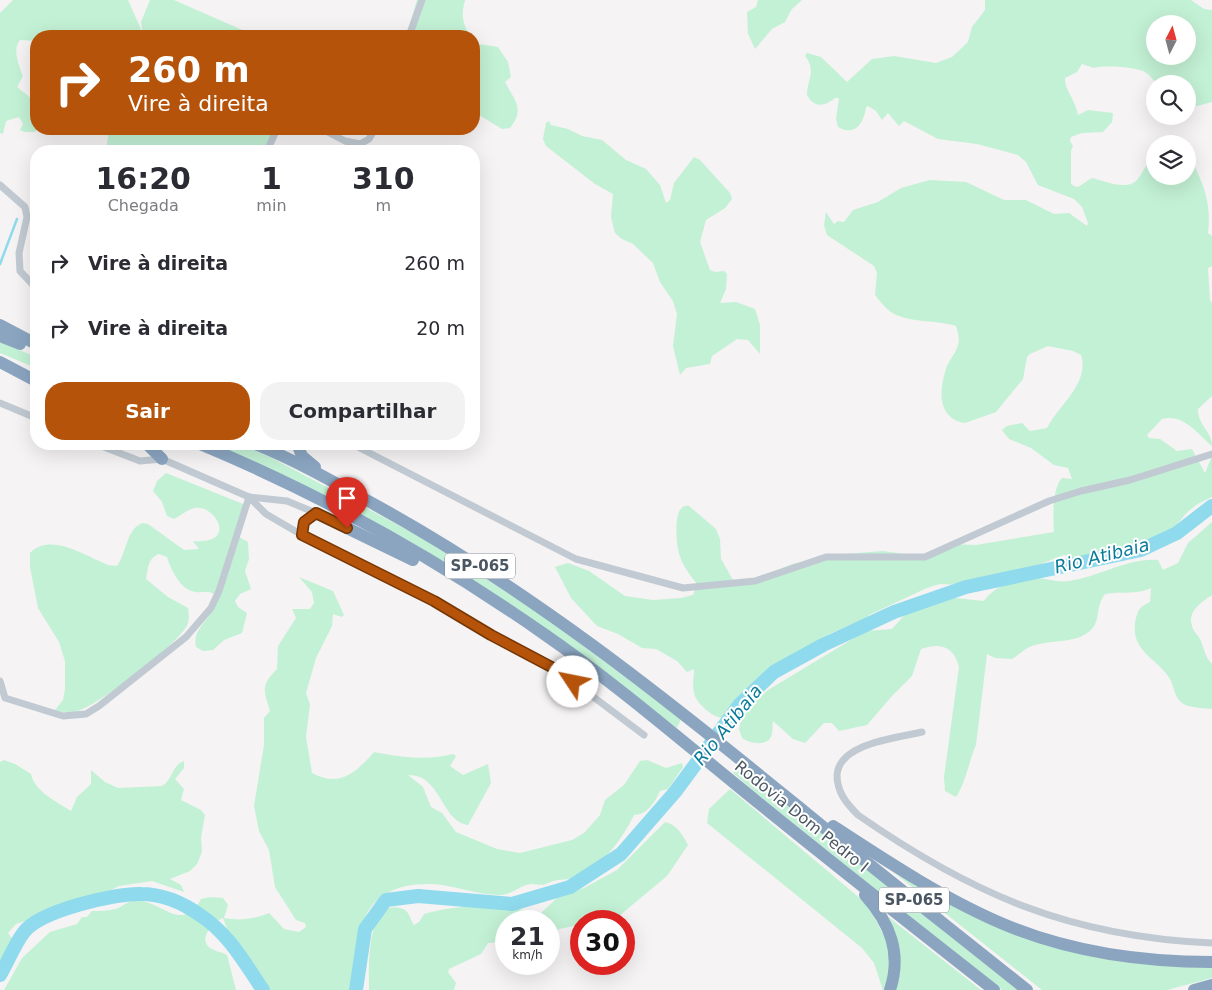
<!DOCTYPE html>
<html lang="pt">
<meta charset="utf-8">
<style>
body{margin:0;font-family:"DejaVu Sans",sans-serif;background:#f2f2f3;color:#2b2b33;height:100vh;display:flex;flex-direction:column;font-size:19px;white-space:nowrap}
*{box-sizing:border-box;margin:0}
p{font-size:16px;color:#7c7c81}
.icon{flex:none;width:28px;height:28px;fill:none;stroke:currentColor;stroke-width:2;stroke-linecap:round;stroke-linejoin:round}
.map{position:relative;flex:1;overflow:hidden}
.sheet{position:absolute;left:30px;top:145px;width:450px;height:305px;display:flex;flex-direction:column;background:#fff;border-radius:20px;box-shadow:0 5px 20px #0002}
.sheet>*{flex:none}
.top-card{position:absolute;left:30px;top:30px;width:450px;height:105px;border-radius:20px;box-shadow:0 5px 20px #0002;background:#b45309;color:#fff;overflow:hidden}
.needle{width:32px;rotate:6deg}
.controls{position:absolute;left:1146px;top:15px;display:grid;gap:10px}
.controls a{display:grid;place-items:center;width:50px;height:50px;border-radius:50%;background:#fff;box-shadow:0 5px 20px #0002;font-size:25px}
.speed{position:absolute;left:495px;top:910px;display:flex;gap:10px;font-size:25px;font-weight:700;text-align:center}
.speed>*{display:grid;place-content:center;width:65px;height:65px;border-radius:50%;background:#fff;box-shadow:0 5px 20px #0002;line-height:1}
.speed small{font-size:12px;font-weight:400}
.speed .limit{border:8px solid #d22;background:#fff;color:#111}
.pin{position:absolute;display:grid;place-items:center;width:42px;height:42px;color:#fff;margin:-51px -21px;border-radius:50% 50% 50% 0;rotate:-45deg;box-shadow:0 0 5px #0007}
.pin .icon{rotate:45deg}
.me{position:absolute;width:55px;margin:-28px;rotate:304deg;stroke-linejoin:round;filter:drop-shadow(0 0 4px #0008)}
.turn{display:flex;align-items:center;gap:18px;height:105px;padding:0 15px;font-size:22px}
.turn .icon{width:65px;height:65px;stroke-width:2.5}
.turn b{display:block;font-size:35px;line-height:42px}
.eta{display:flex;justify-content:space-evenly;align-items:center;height:85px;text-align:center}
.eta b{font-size:30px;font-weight:600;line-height:35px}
.action{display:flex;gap:10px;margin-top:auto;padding:10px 15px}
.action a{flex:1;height:58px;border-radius:20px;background:#b45309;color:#fff;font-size:20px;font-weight:600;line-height:58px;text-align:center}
.action a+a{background:#f2f2f3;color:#2b2b33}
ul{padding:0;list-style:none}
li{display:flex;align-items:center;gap:15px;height:65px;padding:0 15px}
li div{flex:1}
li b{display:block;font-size:19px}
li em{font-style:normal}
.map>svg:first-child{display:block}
.green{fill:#c3f1d5;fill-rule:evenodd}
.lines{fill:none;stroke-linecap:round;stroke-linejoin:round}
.stream{stroke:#90daee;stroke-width:2.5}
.river{stroke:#90daee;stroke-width:14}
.street{stroke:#c1cad2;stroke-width:7}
.highway{stroke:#8ba5c1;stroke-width:12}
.route-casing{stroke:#753606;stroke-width:12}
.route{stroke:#b45309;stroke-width:9}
.labels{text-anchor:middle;stroke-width:4;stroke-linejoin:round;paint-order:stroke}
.shield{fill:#fff;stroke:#808990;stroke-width:1}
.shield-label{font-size:15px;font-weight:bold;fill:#4a5661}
.street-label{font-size:16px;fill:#4a5661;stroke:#fff}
.water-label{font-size:18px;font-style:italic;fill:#0c7c9b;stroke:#fff}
</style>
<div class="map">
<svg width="1212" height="990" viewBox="0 0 1212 990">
<rect width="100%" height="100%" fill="#f5f3f3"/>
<!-- green -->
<g class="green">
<path d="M13 0H128L143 34 141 22 150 0H174L256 36H36V41L20 40C12 49 19 66 23 76L17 87 32 99 36 109 37 129 35 132H25L20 130 23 124 19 117 6 121 3 134 0 133V13Z"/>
<path d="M417 0H465C461 14 462 25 471 36H406Z"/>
<polygon points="758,0 802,0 792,9 785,22 772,29 755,49 748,34 747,12 756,7"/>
<path d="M985 0H1191L1204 9 1212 10V102L1197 106 1188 102V84H1157C1153 80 1150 75 1145 72 1137 67 1102 65 1094 68L1082 64 1077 72 1065 78C1064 89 1076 101 1078 115L1088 110 1113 113 1112 122 1103 132 1082 133 1071 137 1070 141 1073 146 1071 151V184L1074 186 1078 187 1092 178C1104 181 1127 191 1137 180 1144 172 1147 161 1155 154V176H1188V153C1202 181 1212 200 1208 233L1212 236V266L1208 268 1210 300 1212 303V396L1198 409C1198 426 1212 431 1212 446 1197 433 1183 413 1162 419L1147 435 1149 438 1160 439 1177 451 1192 449 1205 473 1212 456V497C1206 500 1200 502 1195 506 1184 513 1178 526 1168 533 1146 549 1089 565 1064 555L1002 579 964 585 940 584 927 588 869 615 867 618 829 634 810 646 789 664 760 678 723 718C713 718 696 703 694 693 692 685 694 677 694 669L687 672 677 661 656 649 642 648 618 634 597 626 571 598 555 567 568 563 589 571 625 596 653 600 681 598 693 595 697 584C689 574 680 562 678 549 676 539 673 502 689 506L716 529 720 539 721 559 733 580H753L792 564 844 554 883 551 919 556 950 544 976 545 1054 532C1053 517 1052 489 1062 478L1072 479 1068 468 1054 465 1031 448 1009 439 1002 430 1007 426 1022 423 1030 431 1047 428C1058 406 1090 383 1081 355L1073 351 1048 346 1030 354 1027 357 1023 379 996 412 965 423C936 418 939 388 947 366 950 359 956 353 958 345 960 339 958 332 956 326 938 320 907 323 891 312 885 308 880 301 875 295L877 273 874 266 827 235 824 225 826 212 834 224 838 221 844 222 853 210 878 202 901 188 930 180 966 182 1004 200H1026L1054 214 1069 213 1087 226 1088 223 1082 207 1074 199 1038 185 1026 162 1018 155 977 144 938 139 904 121 899 126 888 113 882 120 876 111 868 106 866 107C864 123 855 137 838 127L836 119 839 98H835C825 107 814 108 807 95 807 79 817 71 805 56L807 53 821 57 847 82 872 59 894 56 936 63 952 57 968 42 972 27 985 10ZM1155 24H1188V56H1155Z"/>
<path d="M474 39 478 44 498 47 508 62 511 77 505 82C515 101 525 109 510 128L502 129 474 112Z"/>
<polygon points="549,121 551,125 568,129 582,136 602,140 626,160 646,169 660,185 666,203 670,200 674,183 694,157 700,160 730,193 732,199 725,208 706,220 700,242 710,270 715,272 724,271 727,274 726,289 720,303 736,302 755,309 760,325 760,354 748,340 737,339 712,356 710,364 686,368 680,375 673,346 677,314 673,301 660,282 653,263 633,244 622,239 615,233 611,217 613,194 595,184 546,146 543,139 546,123"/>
<polygon points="109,129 276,129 266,151 114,151 114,149 106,151"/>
<polygon points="0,342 36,357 36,368 0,353"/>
<polygon points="213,444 239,444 270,457 419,536 545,617 681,719 677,728 541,626"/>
<path d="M166 473 243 504 246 514 239 537 248 542 249 559 245 571 251 589 240 594 235 601 238 607 247 613 242 633 224 640 213 650 203 651 196 647C191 625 219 617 215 595 209 590 204 593 196 592 181 591 171 570 167 557L159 554C148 558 148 568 146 579L168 597 188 608C189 616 190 623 184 630 168 651 103 702 78 711 70 714 63 713 55 710L63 700 65 689V661L59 642 38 608 30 567V553C51 532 85 556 108 565L117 566C127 552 126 530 142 523L148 524 184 550 199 549 193 541C239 545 215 504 195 508 188 509 180 516 174 519L167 516 162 502 153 491 157 481Z"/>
<path d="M1212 522V595C1202 602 1187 611 1192 626 1193 631 1198 635 1200 639 1204 648 1205 657 1212 664V709C1203 708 1189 708 1182 703 1174 697 1174 686 1170 679 1158 658 1128 651 1136 618 1139 608 1141 606 1150 602L1151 588C1137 595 1120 591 1105 594 1096 605 1100 617 1094 626 1082 645 1050 639 1032 646 1025 648 1019 655 1012 659L995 658 987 654 976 745C968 763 967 780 956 797L945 791 944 777 959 667C954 647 941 642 921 649L912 676 892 696 867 725 839 731 832 723H824L805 743 793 739 773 721C772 725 773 730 772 734 769 747 751 744 742 738L739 729 742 716 753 704 768 690 866 631 892 629 908 611 910 612 946 597 984 601C995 585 1015 579 1034 578 1046 578 1058 583 1069 581 1100 577 1126 558 1158 560L1163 570 1178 563 1188 543Z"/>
<path d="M299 577 333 591 344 615 342 617 333 614 332 626 316 658 306 693 310 704 306 737 312 773C339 788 356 773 374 752 401 757 425 761 453 754L456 756 450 766 463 775 488 764 491 783 468 825C441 821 441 774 408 775L423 787 431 807 442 813 456 832 497 849 520 853 572 840 584 833 600 815 605 800 624 785 640 761 647 760 666 768 682 763 683 767 668 789 660 791C655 802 647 815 634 815 621 841 603 865 576 877 569 880 560 879 553 881 550 882 546 884 543 885 539 885 535 884 531 884 520 885 512 895 500 895 476 895 455 885 432 884 360 882 356 932 351 990H267L227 929 223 918C213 921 196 941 212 949 217 952 222 952 227 955L236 990H4L22 958 50 932 77 924 82 917H87L92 911C99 911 108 911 115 909 121 908 126 902 133 901 160 897 181 936 201 899L210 897 223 898 228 905 224 918C239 921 255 919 269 913L284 929 299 932 306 927 305 923 296 920 275 887 269 850 259 831 254 806 264 745V718L270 711C264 690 260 686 277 669L278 646 296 618 292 609H310L314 603 312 592Z"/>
<path d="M4 760 15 764 31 774C34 791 57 802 71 811L77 797 91 784V770L105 782 118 788 162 786C172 781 172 765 184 761V768L175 779 184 789 181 800 201 810 205 815 201 838 202 852 197 864 190 871 170 879 181 885 184 892 152 881 119 886 99 896 16 924 8 933 14 941 0 970V762Z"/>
<polygon points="738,766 1018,990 1002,990 985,977 757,794 733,773"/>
<polygon points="730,789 868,905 890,948 886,990 883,990 874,963 862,948 707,823 709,809"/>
<path d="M665 822C676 824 683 835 688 845L667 876 619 916 607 921 582 920 574 926 559 929 553 939 549 938V921H506V942L488 943 481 954 449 969 448 972 456 983 454 990H369C369 971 365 895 403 909 410 912 410 920 414 925L419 922 424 914C464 903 501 905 541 913L559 896 584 888 617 870Z"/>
<polygon points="887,867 1027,937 1212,966 1212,978 1167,990 1042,990"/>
<polygon points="887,916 981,990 894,990"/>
</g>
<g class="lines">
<!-- stream -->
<polyline class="stream" points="0,264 17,219"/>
<!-- river -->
<g class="river">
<path d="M0 975C8 962 14 945 24 932 40 911 114 893 141 894 162 894 183 903 200 915 229 934 244 962 263 990"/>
<polyline points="356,990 365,929 386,900 418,896 512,904 570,887 621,854 675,792 740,704 774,672 823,645 894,612 966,587 1141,550 1177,533 1212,506"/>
</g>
<!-- street -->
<g class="street">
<polyline points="409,36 422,0"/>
<polyline points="322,129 345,141 360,144 369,139 375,129"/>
<polyline points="267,151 277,129"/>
<polyline points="0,185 25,207 27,217 19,253 20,271 36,288"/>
<polyline points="0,403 36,418"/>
<polyline points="96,444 140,461 162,459 249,497 287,501 316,513"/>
<polyline points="352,444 576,559 683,588 755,581 826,557 925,557 1049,501 1081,491 1130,480 1212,454"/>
<polyline points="249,497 266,514 302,535 408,586 491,635 559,671 644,735"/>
<polyline points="302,535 304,522 316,513"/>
<polyline points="0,681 5,698 63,716 86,714 99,706 186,637 211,608 219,591 249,497"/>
<path d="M922 732C897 738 839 743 837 775 837 792 846 803 858 815 973 895 1071 937 1212 943"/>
</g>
<!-- highway -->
<g class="highway">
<polyline points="0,325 36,344"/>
<polyline points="0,336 20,344"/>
<polyline points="0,362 36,381"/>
<polyline points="147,444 162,459"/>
<path d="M200 444C320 494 437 559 544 634 612 681 675 735 739 787 823 856 909 923 994 990"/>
<path d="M255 444C295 460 332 481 370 502 526 587 663 696 800 808 875 870 951 929 1027 990"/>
<polyline points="297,444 302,456 315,467"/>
<polyline points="316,513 413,560"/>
<path d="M833 826C888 862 947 901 1008 926 1072 952 1143 962 1212 962"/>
<path d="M865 895C890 923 902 953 890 990"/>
<polyline points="1194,990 1212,985"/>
</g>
</g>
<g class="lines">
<defs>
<polyline id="route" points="347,528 316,513 304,522 302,535 434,601 491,635 559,671 573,682"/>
</defs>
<!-- route casing -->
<use href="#route" class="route-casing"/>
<!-- route -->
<use href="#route" class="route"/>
</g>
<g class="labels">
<!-- shield labels -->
<g class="shield">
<rect x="445" y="553.5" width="70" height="25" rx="4"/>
<rect x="879" y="887.5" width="70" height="25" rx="4"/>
</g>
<g class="shield-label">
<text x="480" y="571">SP-065</text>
<text x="914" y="905">SP-065</text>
</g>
<!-- street labels -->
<g class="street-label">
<text transform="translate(802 816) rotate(39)" y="6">Rodovia Dom Pedro I</text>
</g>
<!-- water labels -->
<g class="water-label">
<text transform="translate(1102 556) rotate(-14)" y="6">Rio Atibaia</text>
<text transform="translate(728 725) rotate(-51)" y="6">Rio Atibaia</text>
</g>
</g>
</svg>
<div class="controls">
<a><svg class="needle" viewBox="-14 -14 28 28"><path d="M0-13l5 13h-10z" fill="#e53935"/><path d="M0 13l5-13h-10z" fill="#7c7c81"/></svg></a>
<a><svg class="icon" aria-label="search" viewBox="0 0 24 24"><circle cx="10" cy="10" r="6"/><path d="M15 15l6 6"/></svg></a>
<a><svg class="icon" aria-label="layers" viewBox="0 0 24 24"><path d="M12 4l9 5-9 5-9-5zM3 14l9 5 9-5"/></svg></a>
</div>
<div class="speed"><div>21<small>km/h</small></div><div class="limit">30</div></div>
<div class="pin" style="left:347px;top:528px;background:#d93025"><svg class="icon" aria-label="arrive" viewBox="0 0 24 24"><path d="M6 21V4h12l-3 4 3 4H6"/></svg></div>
<svg class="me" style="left:573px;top:682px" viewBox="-20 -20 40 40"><circle r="19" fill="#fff"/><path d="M0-13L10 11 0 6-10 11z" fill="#b45309"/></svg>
<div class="top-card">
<div class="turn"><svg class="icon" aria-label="right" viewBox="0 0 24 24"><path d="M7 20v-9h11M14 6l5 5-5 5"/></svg><div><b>260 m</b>Vire à direita</div></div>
</div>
<section class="sheet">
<div class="eta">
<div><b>16:20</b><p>Chegada</p></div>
<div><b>1</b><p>min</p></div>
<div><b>310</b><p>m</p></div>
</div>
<ul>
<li><svg class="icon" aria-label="right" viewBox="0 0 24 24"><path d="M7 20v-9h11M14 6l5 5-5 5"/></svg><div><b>Vire à direita</b></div><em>260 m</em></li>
<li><svg class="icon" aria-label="right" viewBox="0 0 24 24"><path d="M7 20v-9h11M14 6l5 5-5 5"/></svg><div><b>Vire à direita</b></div><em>20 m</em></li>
</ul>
<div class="action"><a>Sair</a><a>Compartilhar</a></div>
</section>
</div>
